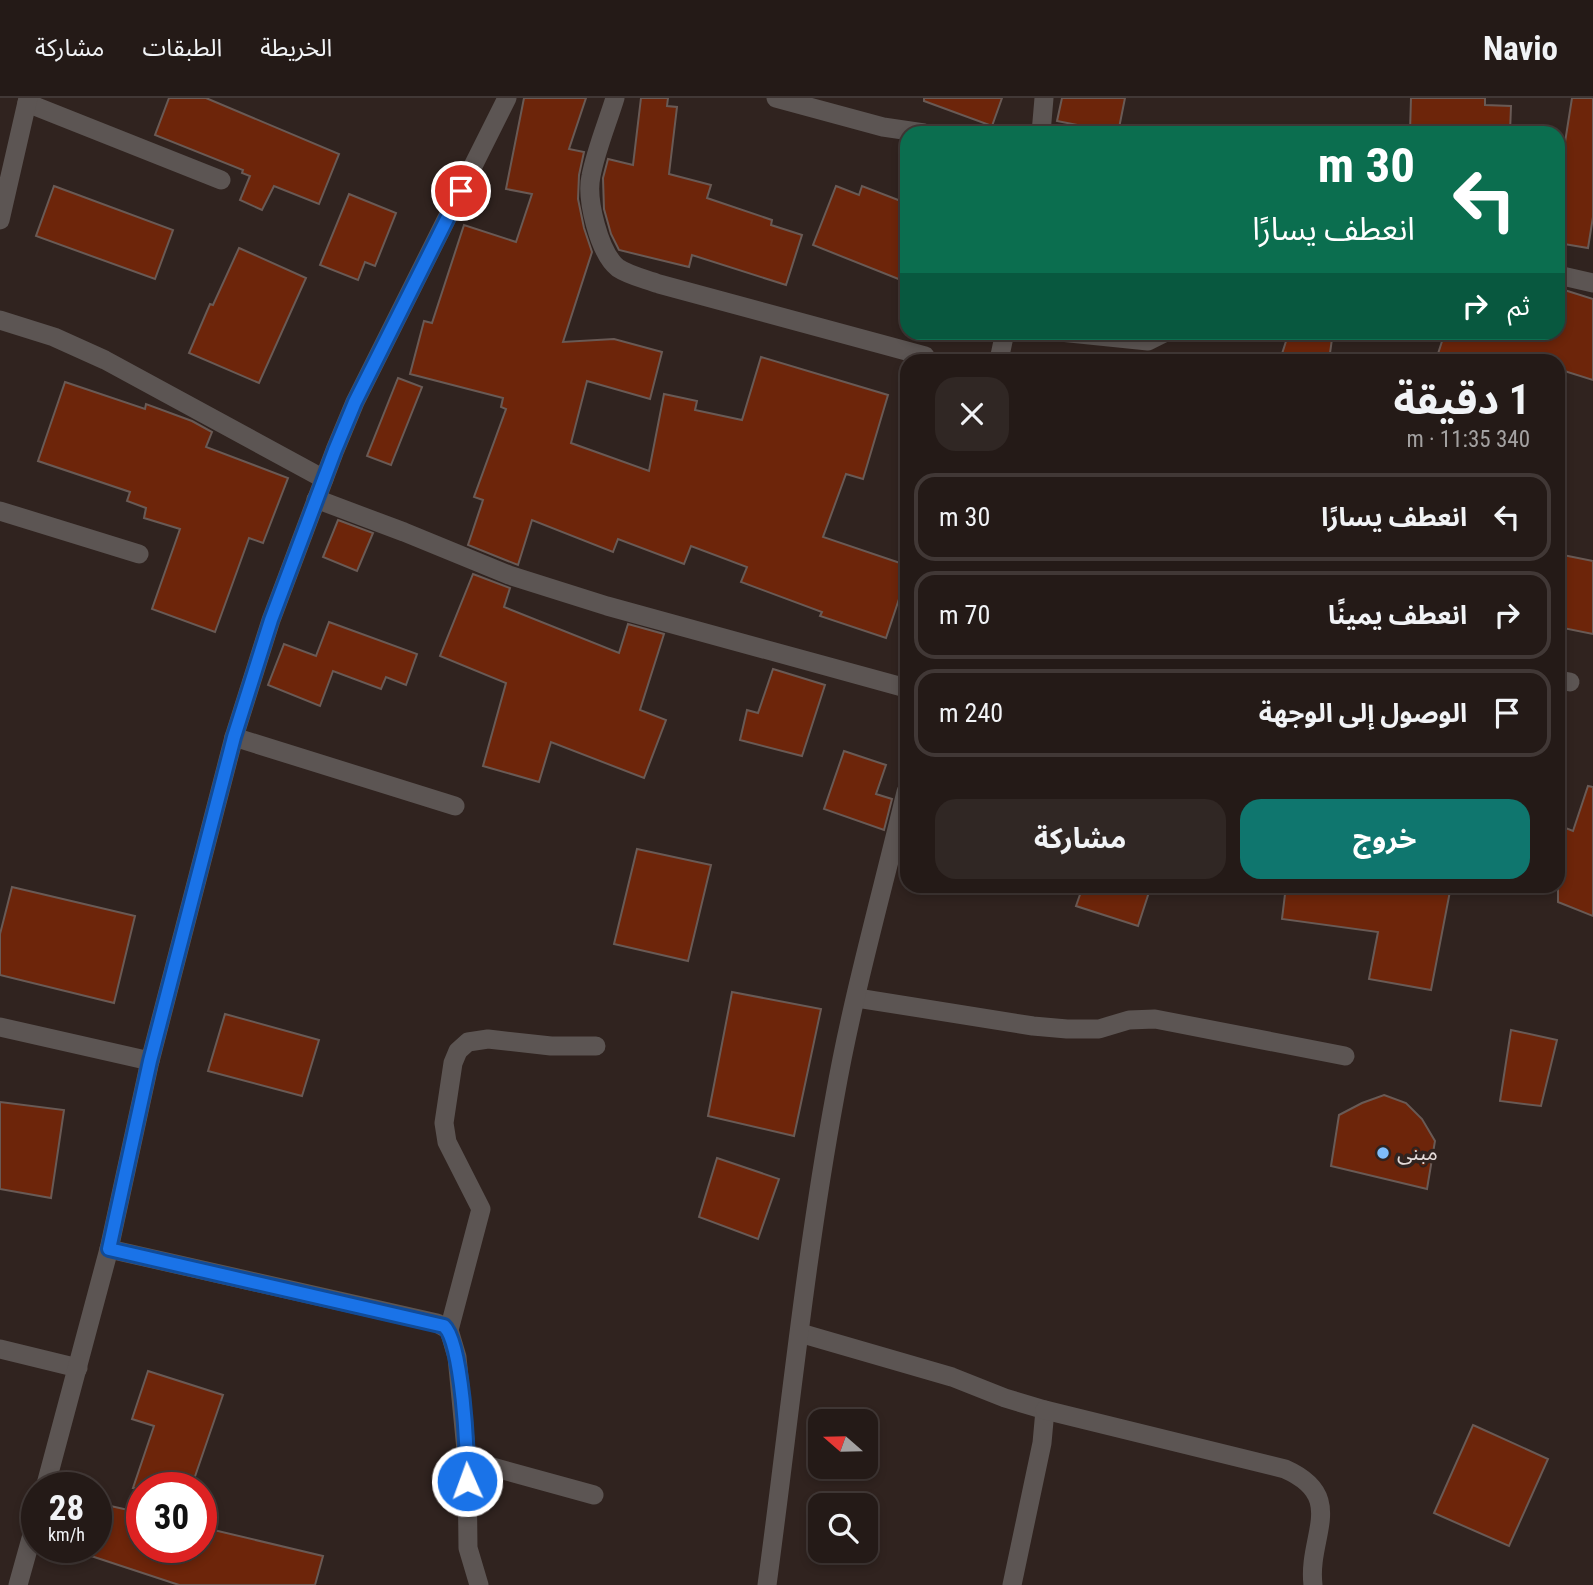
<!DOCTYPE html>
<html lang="ar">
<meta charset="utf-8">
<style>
body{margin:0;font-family:"Roboto Condensed","Noto Sans Arabic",sans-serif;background:#302724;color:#f1f3f6;direction:rtl;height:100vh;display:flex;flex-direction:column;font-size:26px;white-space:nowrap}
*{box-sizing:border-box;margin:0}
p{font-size:23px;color:#a3a1a1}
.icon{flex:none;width:38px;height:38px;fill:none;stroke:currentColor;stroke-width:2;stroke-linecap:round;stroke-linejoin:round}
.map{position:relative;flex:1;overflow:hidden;direction:ltr}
.side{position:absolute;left:900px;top:256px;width:665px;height:539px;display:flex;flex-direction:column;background:#241a17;border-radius:21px;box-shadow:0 4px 10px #0003,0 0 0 2px #413836;direction:rtl}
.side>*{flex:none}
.hud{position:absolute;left:900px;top:28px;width:665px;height:214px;border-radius:21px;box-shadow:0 4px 10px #0003,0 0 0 2px #413836;direction:rtl;background:#0b6e4f;color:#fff;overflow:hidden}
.needle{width:46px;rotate:290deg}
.buttons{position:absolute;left:808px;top:1311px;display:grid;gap:14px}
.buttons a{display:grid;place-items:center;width:70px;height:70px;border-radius:14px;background:#241a17;box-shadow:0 4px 10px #0003,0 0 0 2px #413836;font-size:35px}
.speed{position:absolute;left:21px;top:1374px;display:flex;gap:14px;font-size:35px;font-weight:700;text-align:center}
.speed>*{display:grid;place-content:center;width:91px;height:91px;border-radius:50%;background:#241a17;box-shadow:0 4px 10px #0003,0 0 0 2px #413836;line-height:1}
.speed small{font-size:18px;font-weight:400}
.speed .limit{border:10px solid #d22;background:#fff;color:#111}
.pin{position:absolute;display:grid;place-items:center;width:60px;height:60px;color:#fff;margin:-30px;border:4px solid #fff;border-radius:50%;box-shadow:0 2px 7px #0007}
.me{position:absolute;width:77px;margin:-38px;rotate:358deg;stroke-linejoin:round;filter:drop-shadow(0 0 5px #0008)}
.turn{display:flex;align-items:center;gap:24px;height:147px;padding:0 35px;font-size:32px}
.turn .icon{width:91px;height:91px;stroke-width:2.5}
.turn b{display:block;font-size:49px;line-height:60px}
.then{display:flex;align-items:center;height:66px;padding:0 35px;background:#0003;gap:14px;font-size:26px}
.round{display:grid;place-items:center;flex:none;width:74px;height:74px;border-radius:21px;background:#302724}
.headline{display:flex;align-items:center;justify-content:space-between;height:119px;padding:0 35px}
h1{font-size:42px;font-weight:700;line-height:52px}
.action{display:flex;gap:14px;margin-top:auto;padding:14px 35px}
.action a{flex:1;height:80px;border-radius:21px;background:#0f766e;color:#fff;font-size:28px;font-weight:700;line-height:80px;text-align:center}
.action a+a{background:#302724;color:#f1f3f6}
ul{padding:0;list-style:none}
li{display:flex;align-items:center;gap:21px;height:88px;margin:0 14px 10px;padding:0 21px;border:4px solid #413836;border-radius:21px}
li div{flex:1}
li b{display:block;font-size:26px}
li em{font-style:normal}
header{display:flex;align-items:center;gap:42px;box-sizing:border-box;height:98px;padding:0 35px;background:#241a17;border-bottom:2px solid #413836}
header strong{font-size:33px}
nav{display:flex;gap:38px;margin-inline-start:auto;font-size:24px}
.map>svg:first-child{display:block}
.building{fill:#6d250a;stroke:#695a55;stroke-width:2}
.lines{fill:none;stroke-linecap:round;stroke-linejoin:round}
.minor{stroke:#5c5553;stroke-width:19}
.route-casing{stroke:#114b97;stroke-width:18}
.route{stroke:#1a73e8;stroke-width:12}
.poi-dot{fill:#7fbdfa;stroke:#30231f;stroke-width:2.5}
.labels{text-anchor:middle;stroke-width:7;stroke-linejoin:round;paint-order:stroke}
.poi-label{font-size:21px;fill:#e5dcda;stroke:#30231f;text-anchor:start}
</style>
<header>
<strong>Navio</strong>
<nav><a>الخريطة</a><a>الطبقات</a><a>مشاركة</a></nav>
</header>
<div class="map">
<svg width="1593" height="1487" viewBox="0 0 1593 1487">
<rect width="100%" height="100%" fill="#30231f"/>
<!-- building -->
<g class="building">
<polygon points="169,0 206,0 339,56 319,106 274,88 262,112 240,102 250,78 242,75 243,72 155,37"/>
<polygon points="524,0 586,0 569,51 584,54 579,77 578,101 584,130 592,154 563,244 614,241 662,254 650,301 587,283 571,345 649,373 664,296 697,303 695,312 742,322 761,259 888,297 863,381 846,376 823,439 906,467 906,480 886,540 820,518 822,514 741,484 747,469 691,448 684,466 618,441 613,454 532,422 518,467 468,447 483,402 474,399 506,311 501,309 503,300 410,276 424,223 432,225 464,127 516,144 532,96 506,91"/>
<polygon points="641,0 668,0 667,8 677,9 669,76 711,87 707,100 772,122 771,127 802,137 786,187 692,157 689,169 619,152 611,136 604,111 603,80 608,61 633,67"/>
<polygon points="924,0 1002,0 992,28 924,3"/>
<polygon points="1062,0 1125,0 1118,35 1057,23"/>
<polygon points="1411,0 1485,0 1485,7 1511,8 1510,35 1410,34"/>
<polygon points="1572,0 1593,0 1593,119 1588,150 1558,145 1558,76 1560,76"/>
<polygon points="54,88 173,132 155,181 36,138"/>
<polygon points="836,88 859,97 862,88 906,105 906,184 813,147"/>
<polygon points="349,96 396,115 375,168 365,164 358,182 320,167"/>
<polygon points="239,150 306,180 259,285 189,255 210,206 213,207"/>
<polygon points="1558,190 1593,201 1593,282 1558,271 1558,262 1436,262 1445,234 1558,234"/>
<polygon points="1289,234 1333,234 1329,262 1280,262"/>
<polygon points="398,280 422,289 391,367 367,358"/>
<polygon points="65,284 145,311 146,306 192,323 212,334 206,349 288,380 263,445 249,440 215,534 152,511 180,431 144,420 146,410 127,403 130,394 38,363"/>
<polygon points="338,422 373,435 357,473 323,459"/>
<polygon points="1558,456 1593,463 1593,536 1558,529"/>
<polygon points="473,476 510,490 504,509 619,555 628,526 664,536 640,612 666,622 644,680 551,644 539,684 483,668 506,585 440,558"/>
<polygon points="329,524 417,556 406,587 386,579 381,591 333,573 320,608 268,587 284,546 316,558"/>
<polygon points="773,571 825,587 802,658 740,642 747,612 758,615"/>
<polygon points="844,653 886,667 876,696 892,701 884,732 824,711"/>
<polygon points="1588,688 1593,689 1593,818 1558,804 1558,727 1573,733"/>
<polygon points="637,751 711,767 688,863 614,846"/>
<polygon points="1083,788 1151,788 1138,828 1076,808"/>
<polygon points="1286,788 1451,788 1431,892 1369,881 1378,834 1282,821"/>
<polygon points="12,789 135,818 114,905 0,877 0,836"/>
<polygon points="732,894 821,911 794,1038 708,1018"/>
<polygon points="225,916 319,942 302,998 208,973"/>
<polygon points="1511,932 1557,942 1541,1008 1500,1003"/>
<polygon points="1384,997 1406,1005 1422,1021 1435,1043 1427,1091 1331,1068 1339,1017 1362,1005"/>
<polygon points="0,1004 64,1012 51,1100 0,1091"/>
<polygon points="717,1060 779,1081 758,1141 699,1119"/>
<polygon points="148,1273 223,1297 191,1390 133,1390 154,1328 132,1321"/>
<polygon points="1473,1327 1548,1361 1509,1448 1434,1415"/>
<polygon points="106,1407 142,1415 142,1449 201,1449 201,1429 323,1458 315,1487 179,1487 79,1454 80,1449 96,1449 96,1438"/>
</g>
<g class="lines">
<!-- minor -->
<g class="minor">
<path d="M615 0C607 26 596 52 591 78 586 101 599 155 618 170 630 178 646 181 659 186L925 258"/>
<polyline points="776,0 883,29 924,35"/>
<polyline points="27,5 221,82"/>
<polyline points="1041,35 1044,0"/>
<polyline points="0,122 28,0"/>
<polyline points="1558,177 1593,185"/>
<polyline points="0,222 54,239 105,262 324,381"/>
<polyline points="1060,234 1148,243 1166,234"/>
<polyline points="999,262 1005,234"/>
<polyline points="316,401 404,434 509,477 607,508 906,590"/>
<polyline points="0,413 139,456"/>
<polyline points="1558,582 1570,584"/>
<polyline points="234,639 455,708"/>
<polyline points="857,900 1033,928 1067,931 1099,931 1129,922 1155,921 1345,958"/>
<polyline points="0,929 150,963"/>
<polyline points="109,1151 437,1225 449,1232 457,1259 467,1362 468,1450 479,1487"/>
<polyline points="449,1232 481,1111 447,1044 444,1025 453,965 458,953 468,944 488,941 551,948 596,948"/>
<polyline points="800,1235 952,1279 1005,1300 1045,1312 1042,1345 1012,1487"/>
<polyline points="0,1251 78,1270"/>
<path d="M1045 1312 1285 1371C1348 1399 1307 1438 1313 1487"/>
<polyline points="467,1362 594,1397"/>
<polyline points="45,1390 109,1151 150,963 234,639 271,522 335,352 355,304 507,0"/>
<polyline points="18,1487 37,1419"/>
<path d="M767 1487C789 1324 805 1160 835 998 853 896 882 795 906 694"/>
</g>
</g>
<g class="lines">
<defs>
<path id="route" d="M461 93 355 304 335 352 271 522 234 639 150 963 109 1151 444 1228C462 1244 468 1355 467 1383"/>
</defs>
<!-- route casing -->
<use href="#route" class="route-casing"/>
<!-- route -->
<use href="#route" class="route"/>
</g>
<!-- markers -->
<circle class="poi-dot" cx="1383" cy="1055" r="7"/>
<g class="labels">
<!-- poi labels -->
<g class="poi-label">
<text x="1397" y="1062">مبنى</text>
</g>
</g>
</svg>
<div class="buttons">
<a><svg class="needle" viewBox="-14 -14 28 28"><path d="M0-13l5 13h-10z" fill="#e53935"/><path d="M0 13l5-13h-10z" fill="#a3a1a1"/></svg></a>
<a><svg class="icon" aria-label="search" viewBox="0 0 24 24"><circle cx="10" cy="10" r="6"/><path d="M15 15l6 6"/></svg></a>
</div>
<div class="speed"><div>28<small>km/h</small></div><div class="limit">30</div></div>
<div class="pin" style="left:461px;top:93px;background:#d93025"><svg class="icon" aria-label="arrive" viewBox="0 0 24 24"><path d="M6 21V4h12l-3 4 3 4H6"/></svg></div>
<svg class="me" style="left:467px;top:1383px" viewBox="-20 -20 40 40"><circle r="17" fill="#1a73e8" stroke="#fff" stroke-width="3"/><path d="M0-11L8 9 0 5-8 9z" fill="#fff"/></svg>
<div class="hud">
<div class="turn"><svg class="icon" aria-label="left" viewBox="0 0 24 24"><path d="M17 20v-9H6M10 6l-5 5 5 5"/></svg><div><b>30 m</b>انعطف يسارًا</div></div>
<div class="then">ثم<svg class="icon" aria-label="right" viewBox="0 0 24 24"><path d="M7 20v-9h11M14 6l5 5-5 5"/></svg></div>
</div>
<section class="side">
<div class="headline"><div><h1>1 دقيقة</h1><p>340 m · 11:35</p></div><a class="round"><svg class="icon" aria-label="close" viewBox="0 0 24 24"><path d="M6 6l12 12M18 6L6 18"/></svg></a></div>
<ul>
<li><svg class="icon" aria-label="left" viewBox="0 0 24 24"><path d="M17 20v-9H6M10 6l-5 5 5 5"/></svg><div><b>انعطف يسارًا</b></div><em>30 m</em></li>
<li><svg class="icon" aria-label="right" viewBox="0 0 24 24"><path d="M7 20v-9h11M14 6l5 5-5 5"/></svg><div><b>انعطف يمينًا</b></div><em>70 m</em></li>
<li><svg class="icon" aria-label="arrive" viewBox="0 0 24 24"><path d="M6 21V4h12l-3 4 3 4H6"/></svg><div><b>الوصول إلى الوجهة</b></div><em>240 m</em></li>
</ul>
<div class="action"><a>خروج</a><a>مشاركة</a></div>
</section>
</div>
